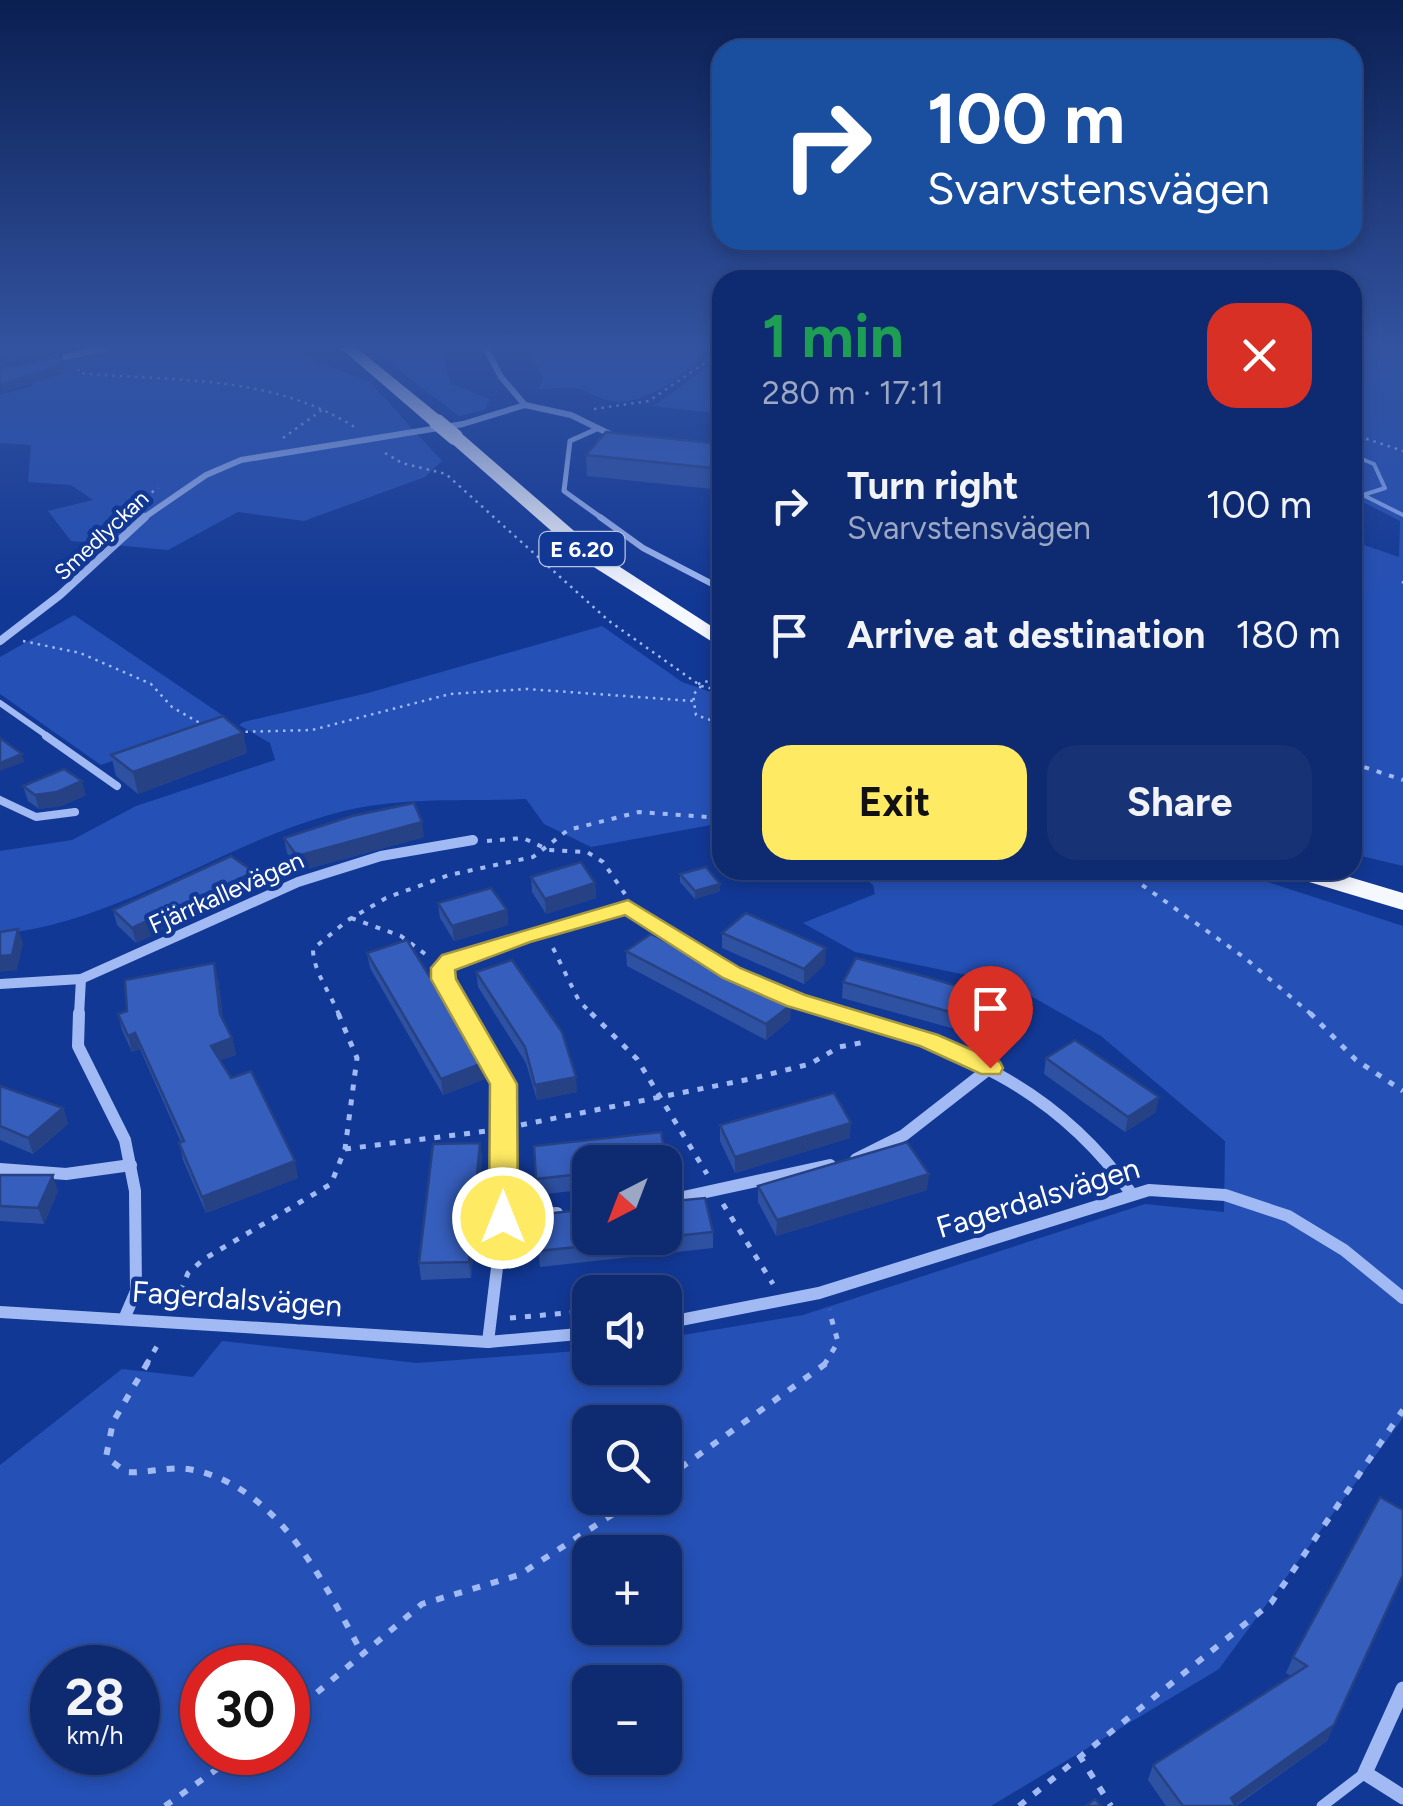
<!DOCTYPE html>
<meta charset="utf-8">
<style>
body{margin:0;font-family:Figtree,sans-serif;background:#173275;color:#f1f3f6;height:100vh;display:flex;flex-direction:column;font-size:38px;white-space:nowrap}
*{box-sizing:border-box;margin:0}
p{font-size:32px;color:#9ba7c3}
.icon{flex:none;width:55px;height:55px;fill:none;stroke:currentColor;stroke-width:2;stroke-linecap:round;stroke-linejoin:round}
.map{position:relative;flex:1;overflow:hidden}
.panel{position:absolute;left:712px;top:270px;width:650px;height:610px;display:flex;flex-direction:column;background:#0e2a70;border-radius:30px;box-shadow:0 5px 15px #0003,0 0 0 2px #2e4683}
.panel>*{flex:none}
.banner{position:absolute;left:712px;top:40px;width:650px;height:210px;border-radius:30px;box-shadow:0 5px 15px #0003,0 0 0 2px #2e4683;background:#1a4fa0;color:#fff;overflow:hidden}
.needle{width:65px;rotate:222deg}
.controls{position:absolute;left:572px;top:1145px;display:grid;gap:20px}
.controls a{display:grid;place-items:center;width:110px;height:110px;border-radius:20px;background:#0e2a70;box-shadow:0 5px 15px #0003,0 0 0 2px #2e4683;font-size:50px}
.speed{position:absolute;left:30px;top:1645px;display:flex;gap:20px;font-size:50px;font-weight:700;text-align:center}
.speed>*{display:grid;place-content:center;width:130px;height:130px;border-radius:50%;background:#0e2a70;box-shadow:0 5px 15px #0003,0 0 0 2px #2e4683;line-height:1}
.speed small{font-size:25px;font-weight:400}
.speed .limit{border:15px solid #d22;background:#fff;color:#111}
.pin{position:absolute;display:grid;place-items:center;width:85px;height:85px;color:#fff;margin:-102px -42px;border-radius:50% 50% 50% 0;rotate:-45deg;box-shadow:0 0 10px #0007}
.pin .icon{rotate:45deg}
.me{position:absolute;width:110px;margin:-55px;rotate:0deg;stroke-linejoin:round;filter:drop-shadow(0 0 8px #0008)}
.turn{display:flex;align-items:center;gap:35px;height:210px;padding:0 50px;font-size:45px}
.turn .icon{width:130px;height:130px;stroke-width:2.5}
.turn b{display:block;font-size:70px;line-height:85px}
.round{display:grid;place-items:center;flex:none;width:105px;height:105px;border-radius:30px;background:#173275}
.head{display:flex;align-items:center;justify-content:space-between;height:170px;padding:0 50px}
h1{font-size:60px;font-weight:700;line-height:75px;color:#1e9e55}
.button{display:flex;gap:20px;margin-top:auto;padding:20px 50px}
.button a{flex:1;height:115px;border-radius:30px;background:#ffea64;color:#111;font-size:40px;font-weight:700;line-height:115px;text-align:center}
.button a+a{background:#173275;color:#f1f3f6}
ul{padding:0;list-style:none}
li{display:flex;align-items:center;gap:30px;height:130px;padding:0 50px}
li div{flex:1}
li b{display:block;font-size:38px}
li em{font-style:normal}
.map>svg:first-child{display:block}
.green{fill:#2550b5;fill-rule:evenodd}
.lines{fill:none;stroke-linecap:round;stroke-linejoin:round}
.stream{stroke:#94b3f6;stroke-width:4}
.path-far3{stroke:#a2baf3;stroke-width:2.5;stroke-dasharray:2.5 5;stroke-linecap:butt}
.path-far2{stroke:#a2baf3;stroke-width:4;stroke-dasharray:5 8;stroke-linecap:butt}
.path-far1{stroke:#a2baf3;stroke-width:5;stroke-dasharray:6 9;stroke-linecap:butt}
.path{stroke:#a2baf3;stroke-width:6;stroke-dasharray:8 11;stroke-linecap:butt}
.service-far3{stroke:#a2baf3;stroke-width:5}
.service-far2{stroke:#a2baf3;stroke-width:6}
.service-far1{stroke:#a2baf3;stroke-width:8}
.service{stroke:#a2baf3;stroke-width:11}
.minor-far4{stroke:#a2baf3;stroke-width:6}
.minor-far3{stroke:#a2baf3;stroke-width:8}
.minor-far2{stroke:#a2baf3;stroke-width:10}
.minor-far1{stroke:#a2baf3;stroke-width:12}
.minor{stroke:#a2baf3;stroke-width:15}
.trunk{fill:#f6f8ff;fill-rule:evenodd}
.trunk-bridge{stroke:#f6f8ff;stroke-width:16}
.wall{fill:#2e51a2}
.shaded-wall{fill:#264284}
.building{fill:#365ebc;stroke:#264284;stroke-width:2.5}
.route{fill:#ffea64;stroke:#a69841;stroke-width:2.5}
.labels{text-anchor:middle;stroke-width:9;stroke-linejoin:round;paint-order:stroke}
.far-street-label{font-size:22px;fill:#fff;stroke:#123895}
.shield{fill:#123895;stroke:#b8c3df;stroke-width:2.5}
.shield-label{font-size:22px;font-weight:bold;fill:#fff}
.street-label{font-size:25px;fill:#fff;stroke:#123895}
.near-street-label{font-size:30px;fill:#fff;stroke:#123895}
</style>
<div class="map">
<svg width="1403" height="1806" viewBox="0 0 1403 1806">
<rect width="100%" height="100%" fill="#123895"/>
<!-- green -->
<g class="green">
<polygon points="128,345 293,345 313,360 370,382 442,461 425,477 304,521 238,512 168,550 71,541 48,511 93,500 71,485 28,482 31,445 0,443 0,395 33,386 20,370"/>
<polygon points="365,345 480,345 442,355 451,384 490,399 484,410 459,416"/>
<path d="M526 345H713C693 368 656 399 623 402 606 404 593 393 579 389 568 386 551 389 539 389L543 378Z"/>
<polygon points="1352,345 1403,350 1403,866 1353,854 1353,541 1399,557 1400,521 1353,497"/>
<polygon points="722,354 722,414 654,406 714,362"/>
<polygon points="74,615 228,719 101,765 0,694 0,657"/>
<path d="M602 626 682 682 722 696V823L591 847 544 824 526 799C463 802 399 796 336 813 218 845 122 921 0 934V851L72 840 136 806 275 760 270 743 239 725 243 722 368 693Z"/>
<path d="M855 870H1231L1403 926V1418L1219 1669 991 1806H0V1465L122 1369 193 1377 222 1341 417 1363 590 1350V1368H665V1338L803 1315 1145 1204 1224 1212 1225 1141 1101 1036 1010 984 855 952 803 923 875 894 873 885ZM590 1422H665V1498H590ZM590 1552H665V1628H590ZM52 1668H138V1752H52ZM202 1668H288V1752H202ZM590 1682H665V1758H590Z"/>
</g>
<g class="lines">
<!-- stream -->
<polyline class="stream" points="1352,455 1374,464 1385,488 1363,495 1403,515"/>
<!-- path-far3 -->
<g class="path-far3">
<path d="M78 369 79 373 89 374C181 381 275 376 356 428"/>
<polyline points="594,409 649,401 722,351"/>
<polyline points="1352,434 1403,451"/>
<polyline points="283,438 322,410"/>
<polyline points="385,453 402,463 446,474 609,621 701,686 722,691"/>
<polyline points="56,576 117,516 158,488"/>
<polyline points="1403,581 1403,586"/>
<polyline points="23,641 80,653 151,684 172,707 205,726"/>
<polyline points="698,684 722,677"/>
<polyline points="701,686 693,695 696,715 722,724"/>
<polyline points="238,732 312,730 450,694 527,689 693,701"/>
</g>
<!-- path-far2 -->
<g class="path-far2">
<polyline points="1352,763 1403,780"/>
<polyline points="487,841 523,838 549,850 587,852 603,862 625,894"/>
<polyline points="1121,870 1245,958 1312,1015"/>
<polyline points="1263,870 1275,874"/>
<polyline points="351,918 401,936 428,956"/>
<polyline points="553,948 579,1001 593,1015"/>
<path d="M339 1015C331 994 313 971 313 949L348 920 386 898 449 875 533 857 568 830 639 812 722 818"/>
</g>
<!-- path-far1 -->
<g class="path-far1">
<polyline points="591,1013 637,1059 707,1174"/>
<polyline points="1310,1013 1356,1060 1403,1091"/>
<polyline points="521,1125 750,1079 810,1064 839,1047 865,1042"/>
<polyline points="345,1149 487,1131"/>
<polyline points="723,1204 773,1284"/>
<polyline points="1009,1213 1100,1185"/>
<polyline points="175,1305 188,1273 204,1259 331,1184 345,1149 357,1058 338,1013"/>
<polyline points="510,1318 590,1311"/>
<polyline points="146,1365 160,1341"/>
<polyline points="824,1365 838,1342 829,1310"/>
</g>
<!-- path -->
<g class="path">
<path d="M148 1362 113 1422 106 1457 126 1472C147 1474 167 1466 188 1469 278 1484 324 1583 363 1655"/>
<polyline points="665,1479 828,1362"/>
<polyline points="288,1717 422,1604 519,1575 638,1498"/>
<polyline points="1079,1755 1111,1806"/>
<polyline points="165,1806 241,1752"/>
<polyline points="1019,1806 1271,1603 1403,1410"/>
</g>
<!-- service-far3 -->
<polyline class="service-far3" points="599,428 570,441 564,491 603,519"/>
<!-- service-far2 -->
<g class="service-far2">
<polyline points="600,517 643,548 722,589"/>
<polyline points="0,703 50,738"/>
</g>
<!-- service-far1 -->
<g class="service-far1">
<polyline points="46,736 117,786"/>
<polyline points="0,800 36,817 75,812"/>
</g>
<!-- service -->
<polyline class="service" points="1322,1806 1365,1773"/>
<!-- minor-far4 -->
<g class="minor-far4">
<polyline points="484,345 501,377 525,405"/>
<polyline points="50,360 120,345"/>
<polyline points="142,519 206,475 241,460 463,424 525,405 571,415 618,438"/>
</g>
<!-- minor-far3 -->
<polyline class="minor-far3" points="0,641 60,595 145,517"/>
<!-- minor-far2 -->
<g class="minor-far2">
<polyline points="0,984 81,979 298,882 381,856 473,840"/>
<polyline points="79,1015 81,979"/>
<polyline points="464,1015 443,979 442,968 451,961 628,907 751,981 842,1015"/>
</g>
<!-- minor-far1 -->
<g class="minor-far1">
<polyline points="79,1013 78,1046 125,1140 135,1191 136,1291 124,1319"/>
<polyline points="462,1013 503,1084 503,1218 488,1342"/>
<path d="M833 1013C958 1049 1052 1083 1131 1193"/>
<polyline points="856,1159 904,1135 990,1068"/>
<polyline points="0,1169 66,1174 131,1165"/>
<polyline points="665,1201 830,1165"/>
<polyline points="503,1215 557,1213"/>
<polyline points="0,1312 488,1342 590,1333"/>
<polyline points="665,1323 819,1293 1149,1190 1225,1195 1288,1216 1344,1250 1403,1298"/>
</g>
<!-- minor -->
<polyline class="minor" points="1403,1689 1365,1773 1403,1797"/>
<!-- trunk -->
<g class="trunk">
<polygon points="337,345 353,345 443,418 443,426 431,426"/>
<polygon points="449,433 461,433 603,556 722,633 722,648 589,564 449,441"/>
<polygon points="1285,870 1326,870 1403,893 1403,910 1289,876"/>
</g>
<!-- trunk-bridge -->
<polyline class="trunk-bridge" points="437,422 455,437"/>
</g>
<!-- wall -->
<g class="wall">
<polygon points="1380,345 1403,345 1403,348"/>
<polygon points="722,444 722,490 587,476 586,455"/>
<polygon points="243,733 247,753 138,794 116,776 111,755"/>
<polygon points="23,786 86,795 61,806 39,809 28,801"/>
<polygon points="424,837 300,871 287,853 284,838"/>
<polygon points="254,872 257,887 136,943 117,925 113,910"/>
<polygon points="680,874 720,891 695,899 680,882"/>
<polygon points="531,877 595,883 596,898 546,914 532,892"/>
<polygon points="438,903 507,910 508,925 454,941 440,918"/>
<polygon points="722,933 825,964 804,984 722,948"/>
<polygon points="626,951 791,1005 790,1020 766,1040 627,966"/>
<polygon points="367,953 483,1063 485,1079 443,1095 370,968"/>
<polygon points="476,972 577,1092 537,1100 526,1063 478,987"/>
<polygon points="218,979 223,1019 232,1038 236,1055 220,1060 298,1178 206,1213 183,1160 179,1143 181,1142 140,1049 132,1052 122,1030 118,1014"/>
<polygon points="843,982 985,1010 973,1034 842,998"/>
<polygon points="1046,1058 1156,1112 1125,1132 1044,1074"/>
<polygon points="0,1086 63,1108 68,1124 33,1154 0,1140"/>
<polygon points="720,1125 850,1138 735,1173 720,1141"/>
<polygon points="661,1132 667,1164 668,1180 665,1180 665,1162 590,1162 590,1189 537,1195 534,1146"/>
<polygon points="480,1143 482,1159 471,1278 421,1280 419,1263"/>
<polygon points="0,1175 58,1191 44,1224 0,1221"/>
<polygon points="758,1186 927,1190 776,1236 758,1202"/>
<polygon points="535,1215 713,1232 713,1248 540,1267"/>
<polygon points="1380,1497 1334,1725 1327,1741 1236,1806 1166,1806 1148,1780 1153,1765 1291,1676 1286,1673 1293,1657"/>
</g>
<!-- shaded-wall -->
<g class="shaded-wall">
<polygon points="48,345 57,345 59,351 0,364 0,355"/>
<polygon points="63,365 65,373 4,392 2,384"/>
<polygon points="243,733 247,753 138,794 133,772"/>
<polygon points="22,754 24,762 0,771 0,763"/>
<polygon points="82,781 86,795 61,806 39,809 35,795"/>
<polygon points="422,822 424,837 300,871 297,856"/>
<polygon points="254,872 257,887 136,943 132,928"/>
<polygon points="595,883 596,898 546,914 545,899"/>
<polygon points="720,884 720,891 695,899 695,891"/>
<polygon points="507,910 508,925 454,941 452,926"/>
<polygon points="18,929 23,944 17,970 0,972 0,956"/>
<polygon points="826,948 825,964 804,984 804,969"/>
<polygon points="214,963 218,979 224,1030 220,1014"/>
<polygon points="987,995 985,1010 973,1034 975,1019"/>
<polygon points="791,1005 790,1020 766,1040 766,1024"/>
<polygon points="135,1033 140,1049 132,1052 128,1036"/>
<polygon points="232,1038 236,1055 215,1062 211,1046"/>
<polygon points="483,1063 485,1079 443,1095 441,1079"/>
<polygon points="576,1077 577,1092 537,1100 535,1085"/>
<polygon points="1159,1097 1156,1112 1125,1132 1128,1117"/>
<polygon points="63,1108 68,1124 33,1154 28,1138"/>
<polygon points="851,1123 850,1138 735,1173 735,1157"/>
<polygon points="480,1143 482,1159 471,1278 469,1262"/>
<polygon points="295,1161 298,1178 206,1213 202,1197"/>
<polygon points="929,1174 927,1190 776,1236 777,1220"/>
<polygon points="53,1175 58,1191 44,1224 38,1208"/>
<polygon points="1334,1725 1327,1741 1234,1806 1231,1798"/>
</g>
<!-- building -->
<g class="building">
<polygon points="34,345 48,345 0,355 0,348"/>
<polygon points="61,356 63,365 2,384 0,383 0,369"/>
<polygon points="606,432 722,444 722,469 586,455"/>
<polygon points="223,716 243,733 133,772 111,755"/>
<polygon points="0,738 22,754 0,763"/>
<polygon points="64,769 82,781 57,792 35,795 23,786"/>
<polygon points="414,803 422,822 297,856 284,838 352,816"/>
<polygon points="231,856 254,872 132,928 113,910"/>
<polygon points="581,862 595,883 545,899 531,877"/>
<polygon points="706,867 720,884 695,891 680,874"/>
<polygon points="491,888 507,910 452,926 438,903"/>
<polygon points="746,913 826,948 804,969 722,933"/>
<polygon points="18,929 12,955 0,956 0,932"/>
<polygon points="651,934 791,1005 766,1024 626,951"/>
<polygon points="407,940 483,1063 441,1079 367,953"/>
<polygon points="856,958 927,977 987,995 975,1019 843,982"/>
<polygon points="512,960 562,1032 576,1077 535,1085 525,1047 476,972"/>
<polygon points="214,963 220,1014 232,1038 211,1046 231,1078 251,1071 295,1161 202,1197 179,1143 184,1141 135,1033 128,1036 118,1014 127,1011 125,980"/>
<polygon points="1075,1040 1159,1097 1128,1117 1046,1058"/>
<polygon points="0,1086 63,1108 28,1138 0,1126"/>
<polygon points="834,1093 851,1123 735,1157 720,1125"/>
<polygon points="661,1132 667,1164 590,1162 590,1173 536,1179 534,1146"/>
<polygon points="907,1142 929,1174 777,1220 758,1186"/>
<polygon points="480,1143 469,1262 419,1263 433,1144"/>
<polygon points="0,1175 53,1175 38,1208 0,1206"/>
<polygon points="705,1198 713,1232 665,1237 665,1202"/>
<polygon points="590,1209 590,1238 663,1238 538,1251 535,1215"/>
<polygon points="1380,1497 1403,1510 1403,1575 1334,1725 1231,1798 1236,1806 1183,1806 1153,1765 1307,1666 1293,1657"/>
<polygon points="1095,1799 1101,1806 1086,1806"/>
</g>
<!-- sky -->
<linearGradient id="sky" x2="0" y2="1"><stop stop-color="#0a1f52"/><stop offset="0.58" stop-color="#3353a0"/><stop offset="1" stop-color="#3353a0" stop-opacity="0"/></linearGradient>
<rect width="1403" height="598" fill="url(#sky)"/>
<!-- route -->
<polygon class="route" points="628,900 740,968 805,995 938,1035 1000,1062 1003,1068 1000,1074 981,1074 920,1046 787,1006 723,978 625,915 530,942 455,970 456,979 517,1084 518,1218 513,1226 503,1229 493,1226 489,1218 490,1084 431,979 431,968 442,955"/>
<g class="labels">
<!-- far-street labels -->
<g class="far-street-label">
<text transform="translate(101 535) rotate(-43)" y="8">Smedlyckan</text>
</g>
<!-- shield labels -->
<rect class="shield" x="539.5" y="532" width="85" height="34" rx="8"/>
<g class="shield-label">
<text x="582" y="557">E 6.20</text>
</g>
<!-- street labels -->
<g class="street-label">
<text transform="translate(226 892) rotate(-24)" y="9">Fjärrkallevägen</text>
</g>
<!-- near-street labels -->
<g class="near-street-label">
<text transform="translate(1038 1198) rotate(-17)" y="10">Fagerdalsvägen</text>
<text transform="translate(237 1299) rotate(4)" y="10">Fagerdalsvägen</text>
</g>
</g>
</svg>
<div class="controls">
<a><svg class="needle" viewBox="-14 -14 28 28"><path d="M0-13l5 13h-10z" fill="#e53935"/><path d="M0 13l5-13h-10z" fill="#9ba7c3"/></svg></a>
<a><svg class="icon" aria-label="sound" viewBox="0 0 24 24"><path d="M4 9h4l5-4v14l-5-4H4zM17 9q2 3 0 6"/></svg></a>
<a><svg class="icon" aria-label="search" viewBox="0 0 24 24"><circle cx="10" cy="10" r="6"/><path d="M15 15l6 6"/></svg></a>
<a>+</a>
<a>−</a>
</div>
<div class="speed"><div>28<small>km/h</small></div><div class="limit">30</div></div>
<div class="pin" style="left:990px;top:1068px;background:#d93025"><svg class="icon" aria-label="arrive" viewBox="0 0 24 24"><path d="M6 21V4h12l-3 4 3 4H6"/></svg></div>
<svg class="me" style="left:503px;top:1218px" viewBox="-20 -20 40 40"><circle r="17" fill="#ffea64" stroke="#fff" stroke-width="3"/><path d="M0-11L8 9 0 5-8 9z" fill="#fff"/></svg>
<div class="banner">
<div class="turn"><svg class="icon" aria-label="right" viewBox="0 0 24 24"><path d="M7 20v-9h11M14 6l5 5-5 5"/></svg><div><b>100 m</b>Svarvstensvägen</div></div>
</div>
<section class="panel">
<div class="head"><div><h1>1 min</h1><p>280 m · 17:11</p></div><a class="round" style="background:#d93025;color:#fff"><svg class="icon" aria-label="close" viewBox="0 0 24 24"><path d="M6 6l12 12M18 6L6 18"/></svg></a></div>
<ul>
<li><svg class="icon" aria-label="right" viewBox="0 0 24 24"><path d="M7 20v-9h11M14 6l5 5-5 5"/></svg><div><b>Turn right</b><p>Svarvstensvägen</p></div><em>100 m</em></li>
<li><svg class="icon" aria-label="arrive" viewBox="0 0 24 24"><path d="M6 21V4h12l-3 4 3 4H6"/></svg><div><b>Arrive at destination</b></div><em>180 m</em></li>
</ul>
<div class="button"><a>Exit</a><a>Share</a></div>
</section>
</div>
